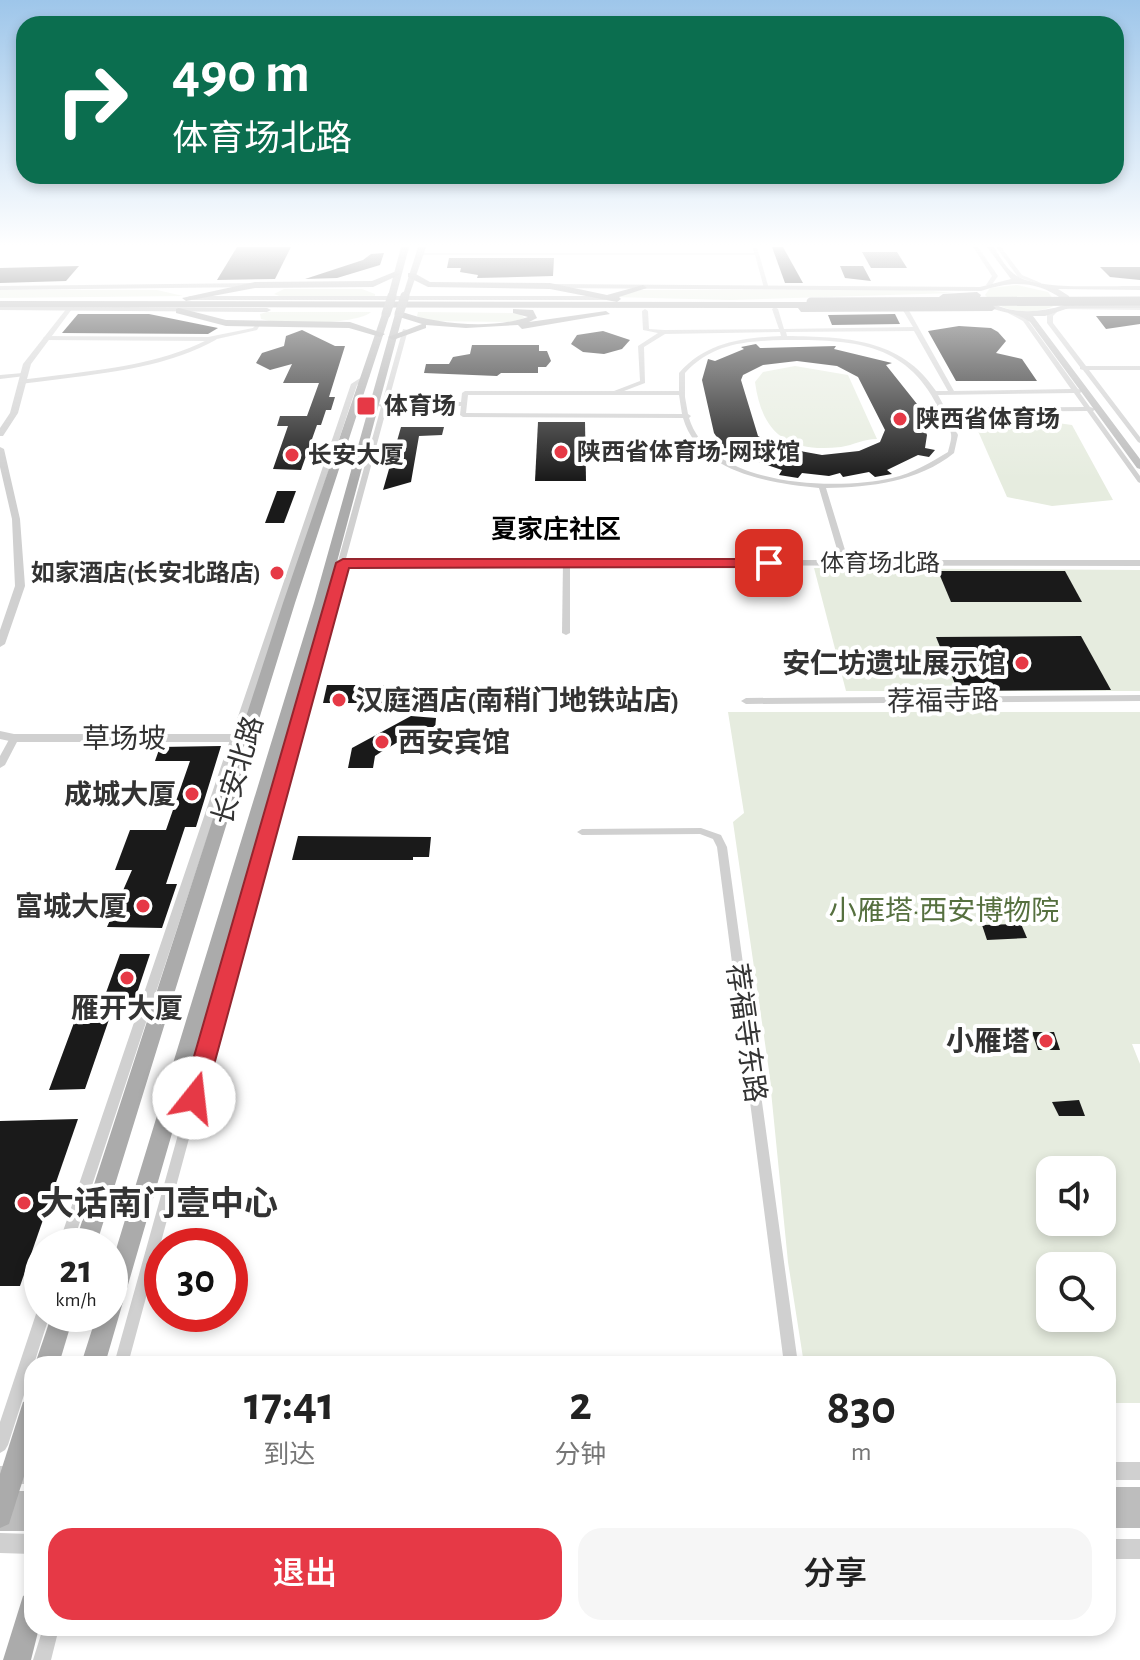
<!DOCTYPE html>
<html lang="zh">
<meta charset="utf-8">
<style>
body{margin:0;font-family:"Alegreya Sans","Noto Sans SC",sans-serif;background:#f6f6f6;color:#222;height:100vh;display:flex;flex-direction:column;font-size:30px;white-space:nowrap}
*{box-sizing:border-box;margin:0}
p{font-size:26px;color:#767676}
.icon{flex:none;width:44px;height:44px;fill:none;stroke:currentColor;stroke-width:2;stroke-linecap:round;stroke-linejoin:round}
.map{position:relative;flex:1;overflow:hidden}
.details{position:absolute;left:24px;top:1356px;width:1092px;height:280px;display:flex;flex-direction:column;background:#fff;border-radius:24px;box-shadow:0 4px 12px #0003}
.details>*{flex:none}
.hud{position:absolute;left:16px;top:16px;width:1108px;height:168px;border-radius:24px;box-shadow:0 4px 12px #0003;background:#0b6e4f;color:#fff;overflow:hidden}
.fabs{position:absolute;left:1036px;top:1156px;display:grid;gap:16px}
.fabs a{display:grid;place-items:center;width:80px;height:80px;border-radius:16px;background:#fff;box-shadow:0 4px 12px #0003;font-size:40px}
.speed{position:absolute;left:24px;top:1228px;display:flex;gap:16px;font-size:40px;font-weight:700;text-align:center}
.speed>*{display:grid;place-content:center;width:104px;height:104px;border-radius:50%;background:#fff;box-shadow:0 4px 12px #0003;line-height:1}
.speed small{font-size:20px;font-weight:400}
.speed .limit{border:12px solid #d22;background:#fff;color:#111}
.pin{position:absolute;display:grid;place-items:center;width:68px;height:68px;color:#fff;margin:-34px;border-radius:16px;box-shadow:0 4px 12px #0006}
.me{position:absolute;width:88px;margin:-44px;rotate:16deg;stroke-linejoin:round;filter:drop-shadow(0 0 6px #0008)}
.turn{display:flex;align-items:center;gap:28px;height:168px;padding:0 24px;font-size:36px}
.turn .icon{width:104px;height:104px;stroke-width:2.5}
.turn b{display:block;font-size:56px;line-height:68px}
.eta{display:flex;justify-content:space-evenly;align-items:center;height:136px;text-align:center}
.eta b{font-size:48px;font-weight:600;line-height:56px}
.primary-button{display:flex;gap:16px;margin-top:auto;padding:16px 24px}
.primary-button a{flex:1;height:92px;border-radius:24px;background:#e63946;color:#fff;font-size:32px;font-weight:600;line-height:92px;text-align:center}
.primary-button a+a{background:#f6f6f6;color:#222}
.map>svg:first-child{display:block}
.green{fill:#e6ecdf;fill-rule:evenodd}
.building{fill:#1a1a1a;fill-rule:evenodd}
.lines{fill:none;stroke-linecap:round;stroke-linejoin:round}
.pedestrian{stroke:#d0d0d0;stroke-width:4}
.minor{fill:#d0d0d0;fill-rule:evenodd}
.tertiary{fill:#d0d0d0;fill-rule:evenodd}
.secondary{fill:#bdbdbd;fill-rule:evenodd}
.primary{fill:#ababab;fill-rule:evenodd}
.trunk{fill:#a2a2a2;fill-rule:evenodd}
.primary-bridge{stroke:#ababab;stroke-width:9}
.trunk-bridge{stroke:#a2a2a2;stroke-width:9}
.route{fill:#e63946;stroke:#96252e;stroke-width:2}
.poi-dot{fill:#e63946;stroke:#fff;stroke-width:3}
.labels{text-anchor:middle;stroke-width:8;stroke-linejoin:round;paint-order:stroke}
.far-poi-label{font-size:24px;font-weight:bold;fill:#333;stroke:#fff;text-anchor:start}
.far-street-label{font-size:24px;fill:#333;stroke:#fff}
.far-neighbourhood-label{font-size:26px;font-weight:bold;fill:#000;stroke:#fff}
.poi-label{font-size:28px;font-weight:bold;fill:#333;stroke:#fff;text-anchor:end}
.street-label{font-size:28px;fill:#333;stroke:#fff}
.park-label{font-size:28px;fill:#56703f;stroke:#fff}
.near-poi-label{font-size:34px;font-weight:bold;fill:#333;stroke:#fff;text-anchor:start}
</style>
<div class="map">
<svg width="1140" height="1660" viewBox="0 0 1140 1660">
<rect width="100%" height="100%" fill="#fff"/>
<!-- green -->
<g class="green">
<path d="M1017 285 1048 292 1057 304C1038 316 999 313 985 295L990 288Z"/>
<polygon points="284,289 362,289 375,294 375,297 282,297 274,294"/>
<polygon points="0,290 157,290 183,296 0,298"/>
<polygon points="640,290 923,290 953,293 730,300 612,297"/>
<path d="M267 312H371C356 325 280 325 261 319L260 314Z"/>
<polygon points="418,312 518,313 525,318 510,322 429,321 417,316"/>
<path d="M795 366 848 375 877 439C863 439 854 445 841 447 788 453 762 434 755 382L763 372Z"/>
<polygon points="1006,416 1072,425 1113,500 1052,506 1007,497 974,422"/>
<polygon points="814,568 1140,570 1140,691 846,691"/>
<path d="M728 712H1140V1044H1132L1140 1064V1403H1108V1364H804L788 1262 769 1071 733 822 744 813ZM1050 1170H1102V1222H1050ZM1050 1266H1102V1318H1050Z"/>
</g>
<!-- building -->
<g class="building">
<polygon points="237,247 291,247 275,279 217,280"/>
<polygon points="772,247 783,247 803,283 785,283"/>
<polygon points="862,252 897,252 907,268 871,268"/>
<polygon points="384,253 380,265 337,278 305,279 363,260 371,254"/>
<polygon points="449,258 554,258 553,276 477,278 478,275 460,272 461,268 447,268"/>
<polygon points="79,266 66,281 0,283 0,268"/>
<polygon points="840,266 863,266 871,281 845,278"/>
<polygon points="1100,267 1140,267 1140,280 1110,277"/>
<polygon points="78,314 149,314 218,328 208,334 62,333"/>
<polygon points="895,314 900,324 832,325 828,315"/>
<polygon points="1096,316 1140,316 1140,324 1106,329"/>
<polygon points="959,326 991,328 998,332 1006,341 996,353 1022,359 1037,381 956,381 928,331"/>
<polygon points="302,330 335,346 345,346 329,397 335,397 331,410 326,410 321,425 317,425 301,470 273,469 288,426 277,426 280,416 307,416 319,383 283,383 292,364 270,370 256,363 262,353 284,346 286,336"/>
<polygon points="603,331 630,340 622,349 604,354 583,352 571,344 577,335"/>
<path d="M756 344 760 348 836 346 834 349 892 363 886 365 921 409H916L927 435 925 448 935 450 929 457 918 455 887 470 892 474 875 477 869 472 843 477 840 473 829 476 802 473 798 478 779 475 782 470 738 455 730 459 719 452 725 449 714 433 702 380 708 359 715 361 744 349 741 347ZM797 361 837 366 858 377 885 430 880 442 859 451 822 455 778 447 758 436 741 380 743 375 763 365Z"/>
<polygon points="472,345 539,345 539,351 547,351 551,361 546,367 538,367 538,373 501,373 497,376 424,373 426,364 449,364 453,357 470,354"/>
<polygon points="538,422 585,422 586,481 535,481"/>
<polygon points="401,427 444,427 442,435 419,436 411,482 383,490"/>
<polygon points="277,491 296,491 284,523 265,523"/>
<polygon points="938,571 1065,571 1082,602 951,602"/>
<polygon points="1081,636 1111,690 958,691 936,637"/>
<polygon points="327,685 386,685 383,703 323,703"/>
<polygon points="411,716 436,718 435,729 420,729 381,752 375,756 373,768 348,768 352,748"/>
<polygon points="221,746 196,827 185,827 166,884 177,884 162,928 107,927 132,870 115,870 130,830 166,830 190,761 155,761 160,747"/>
<polygon points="298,836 431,837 429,857 413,857 413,860 292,860"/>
<polygon points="1021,924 1027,938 987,940 982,925"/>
<polygon points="120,954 150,954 134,1002 115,1002 85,1089 49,1090 78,1012 99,1012"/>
<polygon points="1032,1032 1054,1032 1060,1050 1038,1050"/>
<polygon points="1079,1100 1085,1116 1059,1116 1052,1102"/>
<polygon points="78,1119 20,1286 0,1286 0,1121"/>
</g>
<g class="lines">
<!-- pedestrian -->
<path class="pedestrian" d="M21 382C84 373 158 370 215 338"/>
<!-- minor -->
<g class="minor">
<polygon points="757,247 769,289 764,288 755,255 420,255 418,254 420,253 754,253 753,248"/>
<polygon points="973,247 978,247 998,276 991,286 986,285 992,276"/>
<polygon points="996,247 1001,247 1022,275 1041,283 1041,285 1018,277"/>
<path d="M904 305 907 307 954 391 1071 389 1023 321 1008 313 1013 312 1027 319 1078 389 1082 390 1083 391 1080 393 1090 407 1096 409 1093 411 1140 476V483L1138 482 1087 411 947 412 958 435 954 453C918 482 871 487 826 488L849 563 845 565 841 563 819 488C770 483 699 473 683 418L463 417 460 415 461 406 387 407 128 1364H114L381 407 378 405 382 403 403 329 408 330 388 403 461 402 462 393 465 391H614L640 381 638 346 658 333 643 330 642 311 645 309 648 311 649 329 664 330 779 329 772 309 775 307 778 309 784 329 913 327 901 307ZM914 331 948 391H936C901 338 845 337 787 336L786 332ZM780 332 781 336C743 338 706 342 679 373V391H624L645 383 644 347 665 334ZM785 340C851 340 905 341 938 407 942 413 950 426 951 434 952 439 949 447 948 452 930 463 913 473 892 478 835 491 710 487 689 418L691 416 688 414 685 397V373C713 343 746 341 785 340ZM1074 393 1084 407 945 408 938 395ZM468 395H679L682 414 466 413Z"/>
<polygon points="1063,306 1140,306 1140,310 1061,309 1061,307"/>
<polygon points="1052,311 1057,312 1053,316 1053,323 1086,366 1140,366 1140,370 1089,370 1140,437 1140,443 1138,442 1083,370 1080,369 1080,367 1047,323 1047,315"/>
<polygon points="257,323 260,325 257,330 208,341 46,340 43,338 46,336 208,337 253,328"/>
<polygon points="23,373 26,375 25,376 0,379 0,375"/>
<polygon points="365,375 370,376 357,385 72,1246 58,1246 351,384"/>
<polygon points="563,562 566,562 570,564 570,633 566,635 562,633"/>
<polygon points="14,735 19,738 5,765 0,768 0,756 11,736"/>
<polygon points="701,828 721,835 727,847 798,1364 784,1364 717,847 713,839 700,834 582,835 577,832 582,829"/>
<polygon points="42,1307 42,1314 50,1314 34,1364 32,1364 32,1370 8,1445 5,1450 0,1453 0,1422 36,1314 38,1309"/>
<polygon points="43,1628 59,1628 51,1660 33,1660"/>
</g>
<!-- tertiary -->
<g class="tertiary">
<polygon points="67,308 72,309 31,364 18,413 3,436 0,436 0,428 10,413 23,364"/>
<polygon points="0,447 4,449 20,519 25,586 5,644 0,647 0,630 15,586 12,519 0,467"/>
<polygon points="331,560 1140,560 1140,566 328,565 328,561"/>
<polygon points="1140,695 1140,701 746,704 741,701 746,698"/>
<polygon points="0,731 14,734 247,734 253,738 247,742 14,742 0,739"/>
<rect x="1108" y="1462" width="32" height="18"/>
<rect x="0" y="1466" width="32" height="18"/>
<polygon points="0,1533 32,1534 32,1554 0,1553"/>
<rect x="1108" y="1539" width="32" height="20"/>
</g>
<!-- secondary -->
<g class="secondary">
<path d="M987 247H994C1000 257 1007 270 1017 276 1041 291 1110 285 1140 286V290L1058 289 1069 296 1071 304H1140V308H1069L1045 316H1033L1140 459V469L1137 468 1030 322C1012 309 994 315 976 299L983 297C1006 315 1037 314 1064 305L1062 299C1036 280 1010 281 981 291L550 288 546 286 550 284 980 287 1011 279Z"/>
<polygon points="258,283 259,285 255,287 0,290 0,286"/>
<polygon points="190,296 605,296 609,298 605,300 187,300 186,298"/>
<polygon points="0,306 267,308 271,310 267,312 0,310"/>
<rect x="1108" y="1487" width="32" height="41"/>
<rect x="0" y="1491" width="32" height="40"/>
</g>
<!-- primary -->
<g class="primary">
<polygon points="401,247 409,247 396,296 392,299 388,296"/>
<polygon points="418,247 426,247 409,296 402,298"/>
<polygon points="386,311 390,314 295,603 96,1246 74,1246 283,603 382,314"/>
<polygon points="399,311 403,314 326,603 105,1364 81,1364 97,1314 110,1314 110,1269 314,603 395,314"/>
<polygon points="52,1314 74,1314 59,1364 35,1364"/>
<polygon points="32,1399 32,1451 9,1524 0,1528 0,1474 23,1402"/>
<polygon points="32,1592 32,1628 39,1628 31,1660 3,1660 23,1596"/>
</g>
<!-- trunk -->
<g class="trunk">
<polygon points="394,272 401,274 373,287 255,288 186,301 182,298 255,282 372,281"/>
<polygon points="408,273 414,273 430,282 550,283 607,295 643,285 647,288 619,297 621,299 617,302 550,289 428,287 408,277"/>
<polygon points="977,292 981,295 980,297 943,300 939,297 943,294"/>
<polygon points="0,301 812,302 815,306 992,305 996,308 992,311 801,312 798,308 0,307"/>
<polygon points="179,308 226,320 350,322 385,334 380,337 349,328 226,326 176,313 176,309"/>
<path d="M513 309 533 310 537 318 529 322 606 311 610 314 522 329 518 325 466 328 426 325V328L393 340 388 337 422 324 396 316 395 314 399 311C436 324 490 330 528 317L513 313Z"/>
</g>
<!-- primary-bridge -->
<g class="primary-bridge">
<polyline points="386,314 392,296"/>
<polyline points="399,314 405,296"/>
</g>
<!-- trunk-bridge -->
<polyline class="trunk-bridge" points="811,302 1140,301"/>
</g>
<!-- sky -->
<linearGradient id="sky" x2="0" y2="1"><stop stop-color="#9ec6ea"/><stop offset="0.51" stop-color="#fff"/><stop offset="1" stop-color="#fff" stop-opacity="0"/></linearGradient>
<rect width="1140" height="480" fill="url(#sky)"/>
<!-- route -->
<polygon class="route" points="343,559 769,559 776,563 769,567 349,568 205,1098 202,1105 194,1108 186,1105 182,1098 336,563"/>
<!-- markers -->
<g class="poi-dot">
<rect x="356" y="396" width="20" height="20" rx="4"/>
<circle cx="900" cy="419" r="8"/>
<circle cx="561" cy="452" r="8"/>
<circle cx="292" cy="455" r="8"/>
<circle cx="277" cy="573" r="8"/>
<circle cx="1022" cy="663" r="8"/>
<circle cx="339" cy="700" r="8"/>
<circle cx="382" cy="742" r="8"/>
<circle cx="192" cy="794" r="8"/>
<circle cx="143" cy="906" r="8"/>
<circle cx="127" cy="978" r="8"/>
<circle cx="1046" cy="1041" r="8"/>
<circle cx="24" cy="1203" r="8"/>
</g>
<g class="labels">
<!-- far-poi labels -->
<g class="far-poi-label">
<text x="384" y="414">体育场</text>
<text x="916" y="427">陕西省体育场</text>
<text x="577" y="460">陕西省体育场-网球馆</text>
<text x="308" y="463">长安大厦</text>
<text x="261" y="581" text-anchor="end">如家酒店(长安北路店)</text>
</g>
<!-- far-street labels -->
<g class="far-street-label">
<text x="880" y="571">体育场北路</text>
</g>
<!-- far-neighbourhood labels -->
<g class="far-neighbourhood-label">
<text x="556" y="538">夏家庄社区</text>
</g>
<!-- poi labels -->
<g class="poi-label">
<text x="1006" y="673">安仁坊遗址展示馆</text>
<text x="355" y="710" text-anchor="start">汉庭酒店(南稍门地铁站店)</text>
<text x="398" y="752" text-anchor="start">西安宾馆</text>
<text x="176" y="804">成城大厦</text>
<text x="127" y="916">富城大厦</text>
<text x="127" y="1018" text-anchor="middle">雁开大厦</text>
<text x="1030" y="1051">小雁塔</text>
</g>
<!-- street labels -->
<g class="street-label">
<text transform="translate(943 700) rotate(-1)" y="10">荐福寺路</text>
<text x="124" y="748">草场坡</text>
<text transform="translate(237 770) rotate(-73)" y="10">长安北路</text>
<text transform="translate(747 1033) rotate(82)" y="10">荐福寺东路</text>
</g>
<!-- park labels -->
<g class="park-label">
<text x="944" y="920">小雁塔·西安博物院</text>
</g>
<!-- near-poi labels -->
<g class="near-poi-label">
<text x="40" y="1215">大话南门壹中心</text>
</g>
</g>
</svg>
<div class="fabs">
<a><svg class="icon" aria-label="sound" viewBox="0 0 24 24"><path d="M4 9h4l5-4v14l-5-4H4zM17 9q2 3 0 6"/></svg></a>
<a><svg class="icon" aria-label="search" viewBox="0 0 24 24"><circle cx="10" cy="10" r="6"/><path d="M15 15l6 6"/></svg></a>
</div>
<div class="speed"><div>21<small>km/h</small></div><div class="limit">30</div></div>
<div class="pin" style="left:769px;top:563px;background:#d93025"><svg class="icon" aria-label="arrive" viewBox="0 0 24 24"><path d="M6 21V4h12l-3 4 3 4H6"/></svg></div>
<svg class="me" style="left:194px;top:1098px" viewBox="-20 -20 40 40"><circle r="19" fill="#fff"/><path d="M0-13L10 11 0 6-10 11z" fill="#e63946"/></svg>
<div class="hud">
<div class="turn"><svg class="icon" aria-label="right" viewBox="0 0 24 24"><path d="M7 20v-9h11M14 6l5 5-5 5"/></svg><div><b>490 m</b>体育场北路</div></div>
</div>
<section class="details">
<div class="eta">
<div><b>17:41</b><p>到达</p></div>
<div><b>2</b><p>分钟</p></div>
<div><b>830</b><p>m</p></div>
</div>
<div class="primary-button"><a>退出</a><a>分享</a></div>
</section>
</div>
